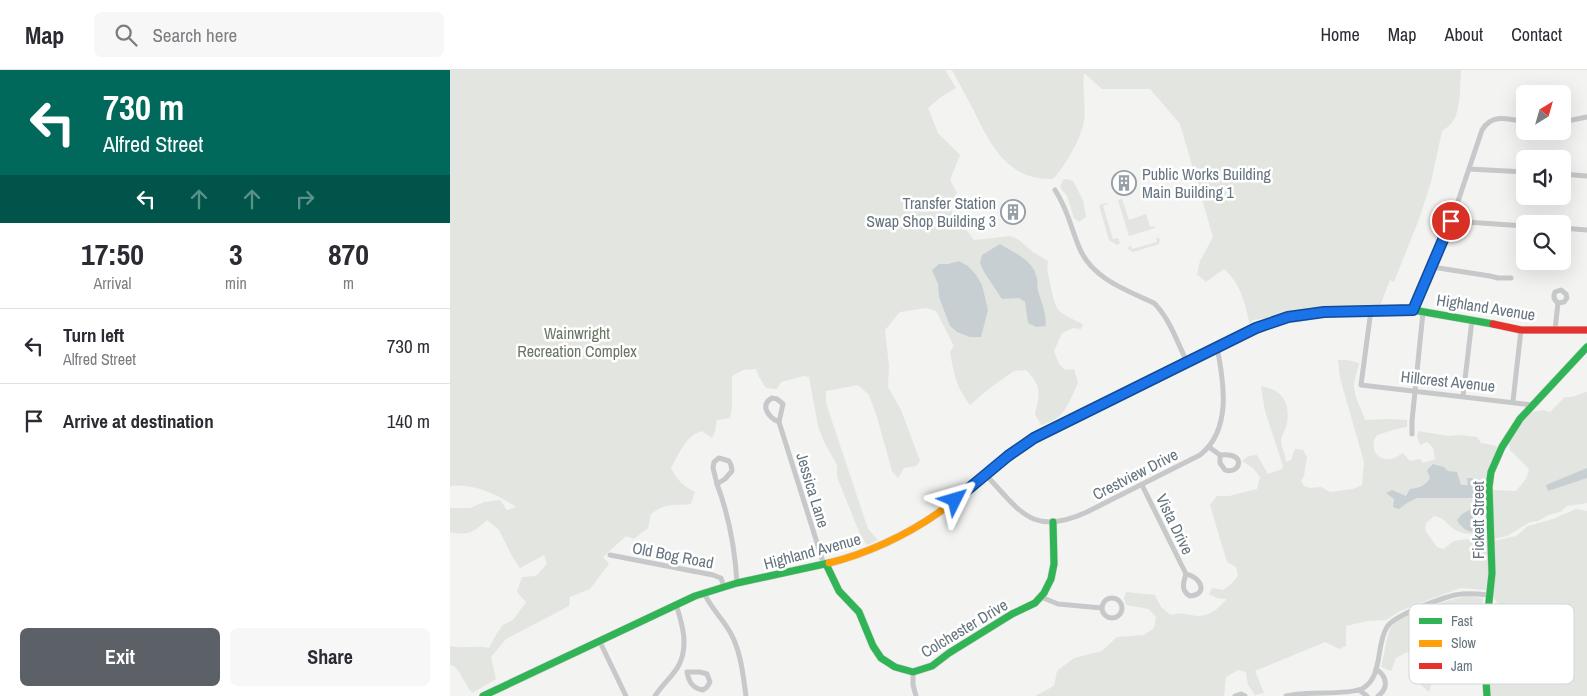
<!DOCTYPE html>
<style>
body{margin:0;font-family:"Archivo Narrow",sans-serif;background:#f7f7f7;color:#2b2b33;height:100vh;display:flex;flex-direction:column;font-size:19px;white-space:nowrap}
*{box-sizing:border-box;margin:0}
p{font-size:16px;color:#7c7c81}
.icon{flex:none;width:28px;height:28px;fill:none;stroke:currentColor;stroke-width:2;stroke-linecap:round;stroke-linejoin:round}
.map{position:relative;flex:1;overflow:hidden}
.details{display:flex;flex-direction:column;background:#fff;width:450px}
.details>*{flex:none}
.hud{background:#00695c;color:#fff;overflow:hidden}
.needle{width:32px;rotate:37deg}
.buttons{position:absolute;left:1066px;top:15px;display:grid;gap:10px}
.buttons a{display:grid;place-items:center;width:55px;height:55px;border-radius:8px;background:#fff;box-shadow:0 5px 20px #0002;font-size:25px}
.pin{position:absolute;display:grid;place-items:center;width:42px;height:42px;color:#fff;margin:-21px;border:2px solid #fff;border-radius:50%;box-shadow:0 1px 5px #0007}
.me{position:absolute;width:55px;margin:-28px;rotate:50deg;stroke-linejoin:round;filter:drop-shadow(0 0 4px #0008)}
.turn{display:flex;align-items:center;gap:18px;height:105px;padding:0 20px;font-size:22px}
.turn .icon{width:65px;height:65px;stroke-width:2.5}
.turn b{display:block;font-size:35px;line-height:42px}
.lanes{display:flex;align-items:center;height:48px;padding:0 20px;background:#0003;justify-content:center;gap:25px;direction:ltr}
.lanes .off{opacity:.35}
.eta{display:flex;justify-content:space-evenly;align-items:center;height:85px;text-align:center}
.eta b{font-size:30px;font-weight:800;line-height:35px}
.button{display:flex;gap:10px;margin-top:auto;padding:10px 20px}
.button a{flex:1;height:58px;border-radius:8px;background:#5c6067;color:#fff;font-size:20px;font-weight:800;line-height:58px;text-align:center}
.button a+a{background:#f7f7f7;color:#2b2b33}
ul{padding:0;list-style:none}
li{display:flex;align-items:center;gap:15px;height:75px;padding:0 20px;border-top:1px solid #e1e1e2}
li div{flex:1}
li b{display:block;font-size:19px}
li em{font-style:normal}
header{display:flex;align-items:center;gap:30px;box-sizing:border-box;height:70px;padding:0 25px;background:#fff;border-bottom:1px solid #e1e1e2}
header strong{font-size:24px}
nav{display:flex;gap:28px;margin-inline-start:auto;font-size:18px}
.search{width:350px;height:45px;background:#f7f7f7;display:flex;align-items:center;gap:12px;box-sizing:border-box;padding:0 18px;border-radius:8px;color:#7c7c81;font-size:19px}
main{display:flex;flex:1;min-height:0}
.map>svg:first-child{display:block}
.green{fill:#e2e5e0}
.water{fill:#c8cfd2}
.lines{fill:none;stroke-linecap:round;stroke-linejoin:round}
.fast-casing{stroke:#d0d0d0;stroke-width:8}
.slow-casing{stroke:#d0d0d0;stroke-width:8}
.jam-casing{stroke:#d0d0d0;stroke-width:8}
.street{stroke:#c7c8c9;stroke-width:5}
.fast{stroke:#30b455;stroke-width:7}
.slow{stroke:#ff9f0a;stroke-width:7}
.jam{stroke:#e5322d;stroke-width:7}
.route-casing{stroke:#114b97;stroke-width:12}
.route{stroke:#1a73e8;stroke-width:9}
.labels{text-anchor:middle;stroke-width:5;stroke-linejoin:round;paint-order:stroke}
.poi-label{font-size:16px;fill:#66747f;stroke:#fff;text-anchor:start}
.street-label{font-size:16px;fill:#66747f;stroke:#fff}
.park-label{font-size:16px;fill:#687764;stroke:#fff}
.key{fill:#fff;stroke:#d1d5d9;stroke-width:1}
.key-label{font-size:14px;fill:#66747f}
</style>
<header>
<strong>Map</strong>
<div class="search"><svg class="icon" aria-label="search" viewBox="0 0 24 24"><circle cx="10" cy="10" r="6"/><path d="M15 15l6 6"/></svg>Search here</div>
<nav><a>Home</a><a>Map</a><a>About</a><a>Contact</a></nav>
</header>
<main>
<section class="details">
<div class="hud">
<div class="turn"><svg class="icon" aria-label="left" viewBox="0 0 24 24"><path d="M17 20v-9H6M10 6l-5 5 5 5"/></svg><div><b>730 m</b>Alfred Street</div></div>
<div class="lanes"><svg class="icon" aria-label="left" viewBox="0 0 24 24"><path d="M17 20v-9H6M10 6l-5 5 5 5"/></svg><svg class="icon off" aria-label="ahead" viewBox="0 0 24 24"><path d="M12 20V5M6 11l6-6 6 6"/></svg><svg class="icon off" aria-label="ahead" viewBox="0 0 24 24"><path d="M12 20V5M6 11l6-6 6 6"/></svg><svg class="icon off" aria-label="right" viewBox="0 0 24 24"><path d="M7 20v-9h11M14 6l5 5-5 5"/></svg></div>
</div>
<div class="eta">
<div><b>17:50</b><p>Arrival</p></div>
<div><b>3</b><p>min</p></div>
<div><b>870</b><p>m</p></div>
</div>
<ul>
<li><svg class="icon" aria-label="left" viewBox="0 0 24 24"><path d="M17 20v-9H6M10 6l-5 5 5 5"/></svg><div><b>Turn left</b><p>Alfred Street</p></div><em>730 m</em></li>
<li><svg class="icon" aria-label="arrive" viewBox="0 0 24 24"><path d="M6 21V4h12l-3 4 3 4H6"/></svg><div><b>Arrive at destination</b></div><em>140 m</em></li>
</ul>
<div class="button"><a>Exit</a><a>Share</a></div>
</section>
<div class="map">
<svg width="1137" height="626" viewBox="0 0 1137 626">
<rect width="100%" height="100%" fill="#f3f3f2"/>
<!-- green -->
<g class="green">
<path d="M0 0H495L506 18 491 27 478 38 488 63 510 85 500 110 507 123 497 135 524 170 560 166 569 170 583 182 598 191C596 201 599 205 600 214 607 243 605 241 633 254L631 259 623 258 612 263 604 281 609 294 615 300 624 299 628 313C618 333 616 349 591 355L585 344C590 322 592 317 576 300L564 301 540 318 520 335C506 316 504 305 500 282L504 276 486 241 476 238 450 242 435 260 439 296 438 317 451 340 470 391 466 396 454 398 448 408 442 401 427 347 419 325 408 315 376 321V333L418 459 428 470 417 475 410 464 387 407V395L374 372 368 356 359 307 354 306 331 312 327 319 316 318 309 307 306 299 293 300 282 306V337L280 348 267 350 265 361 262 368 252 361C236 365 229 384 221 398 227 410 233 416 245 422L241 434C223 436 217 432 201 444L198 458 184 469 176 466 153 487 159 494 140 519 120 527 119 536 56 569 41 587 46 609 22 623C15 614 12 604 4 596L0 595V576C15 579 24 575 39 578L47 563 53 555 63 550 76 532 67 522 72 507 86 506 97 494 94 485 70 498 62 486 49 460 37 450C24 462 18 466 0 462V438H20L34 432 50 430 57 440 66 437C46 424 24 413 0 416Z"/>
<path d="M502 0H1011C1010 14 1011 43 1001 54 999 56 995 59 992 61L981 112 969 149 944 212 940 210 930 236 862 237 817 248 803 250 800 254C794 232 792 215 774 199L756 212 747 204 750 191 763 167 730 54 700 19H652L634 3C632 19 636 35 634 51 632 67 614 98 603 109 558 110 541 76 524 41 517 27 509 14 502 0Z"/>
<polygon points="616,109 623,111 633,130 636,147 629,152 624,148 617,126 610,117 613,110"/>
<polygon points="672,129 679,150 696,144 700,157 704,156 705,158 679,166 668,130"/>
<polygon points="658,133 658,134 653,136 663,169 668,168 670,173 667,175 659,170 649,135"/>
<polygon points="706,167 710,169 709,174 683,182 678,179 678,177 681,176 682,179 707,172"/>
<path d="M888 290H897L909 293C908 299 906 303 905 308 901 323 911 337 915 350L941 349 957 350V357C944 359 938 362 927 365 920 374 924 389 937 389 943 390 948 386 953 383L960 391 970 389 973 393 985 389 983 378 977 372 970 375 967 367 968 361 998 366 1011 365 1027 367 1031 373 1047 376V382L1041 391 1035 415 1037 461C1021 465 1010 466 998 454 994 450 991 447 984 446L976 453 975 460 987 477 993 479 1004 471 1039 466 1040 472 1066 466 1078 456 1103 449 1126 439 1137 441V626H1040L1037 591 1042 584 1078 597 1090 586 1098 572 1094 554 1077 541 1051 539 1043 526 1045 502 1038 503 1036 520 1010 518 950 541 936 550 917 551 896 556V576L889 579 875 572 805 601 814 623 805 625 798 615 796 602 788 600 776 607 774 626H585L604 616 607 601 624 588 652 581 667 567 694 565 704 558 706 547 699 539 676 535 674 528 676 522 705 525 711 537 721 545C729 543 732 543 741 545 757 549 767 540 777 529L767 528 759 524 762 518 773 520 781 514 788 506 786 497 777 492 760 435 767 426H779L807 419 810 407 803 398 792 391 798 386 807 385 818 404 832 399 833 396 815 341 811 316C832 320 840 331 837 353 836 359 831 366 831 372 832 378 835 385 836 392L841 390 845 379 853 380 857 387 854 406 851 411 854 416 860 418 871 417 880 422 903 419 912 415 914 392 890 308Z"/>
<path d="M1137 322V433L1117 436 1110 442 1098 445 1088 451 1080 452 1057 466 1045 469 1042 420 1066 421 1076 409 1079 399 1060 380 1059 371 1081 342 1093 340 1100 342 1115 327C1125 328 1127 324 1137 322Z"/>
<path d="M1017 526 1033 528 1030 589 997 590 984 606 979 622 969 613 968 586 957 582 946 588 941 601 931 597C934 587 936 569 940 559 949 542 999 530 1017 526Z"/>
</g>
<!-- water -->
<g class="water">
<path d="M550 174C562 182 582 189 586 205 588 210 587 215 588 221 592 233 596 243 596 256L586 257 578 253 575 232 569 228 552 229 534 202 530 193 532 185Z"/>
<polygon points="509,191 518,196 526,205 532,215 538,240 531,267 520,267 507,262 500,256 489,227 488,214 482,200 489,194 498,194"/>
<path d="M983 394 994 397 998 401 1007 402 1011 415H1018L1017 408H1022L1027 415 1024 422 1025 428H967L957 433 949 439 943 437 944 429 936 423 942 420 956 426 960 419C969 418 975 416 980 408L977 400Z"/>
<polygon points="1137,398 1137,408 1098,421 1096,415"/>
<path d="M1021 439 1024 443 1022 455 1027 458V461C1019 464 1011 458 1007 450L1012 444Z"/>
</g>
<g class="lines">
<defs>
<g id="fast">
<polyline points="524,413 558,385 584,368 791,264 846,245 896,240 963,240 1043,254"/>
<polyline points="376,494 389,521 409,542 423,576 431,588 445,597 463,602 482,596 499,583 562,544 585,533 594,523 601,509 604,494 603,452"/>
<polyline points="33,626 245,526 287,513 379,493"/>
<polyline points="1037,626 1034,579 1042,503 1039,417 1041,402 1052,377 1070,349 1137,277"/>
</g>
<path id="slow" d="M379 493C416 484 457 465 488 443 501 434 512 423 524 413"/>
<polyline id="jam" points="1043,254 1071,260 1137,260"/>
</defs>
<!-- fast casing -->
<use href="#fast" class="fast-casing"/>
<!-- slow casing -->
<use href="#slow" class="slow-casing"/>
<!-- jam casing -->
<use href="#jam" class="jam-casing"/>
<!-- street -->
<g class="street">
<polyline points="1112,52 1137,47"/>
<polyline points="1019,99 1075,102"/>
<polyline points="1112,104 1137,106"/>
<path d="M605 120C618 140 620 155 629 177 641 208 676 220 704 233 720 249 727 272 737 292"/>
<polyline points="1001,151 1075,156"/>
<polyline points="1112,158 1137,160"/>
<polyline points="982,197 1040,206 1048,208 1061,208"/>
<polyline points="921,240 911,315 1082,335"/>
<path d="M963 240 998 161 1032 60C1042 43 1058 49 1075 52"/>
<path d="M1105 260 1108 233C1104 230 1103 226 1105 222L1111 220 1116 224 1117 228 1114 232 1108 233"/>
<polyline points="1013,326 1022,250"/>
<path d="M322 328 327 329 333 334 329 352C319 348 309 335 322 328Z"/>
<polyline points="1063,331 1071,260"/>
<polyline points="329,352 374,495"/>
<polyline points="962,364 962,351 973,242"/>
<path d="M759 377 770 385C798 382 790 405 775 400L770 393V385"/>
<polygon points="269,388 279,391 281,395 282,401 275,409 267,414 263,398 264,392"/>
<path d="M535 404C571 442 582 467 637 442L750 385C782 360 774 312 767 277"/>
<path d="M267 414C279 446 285 479 287 513"/>
<polyline points="692,415 736,504"/>
<polyline points="160,485 263,505 271,508 274,517"/>
<path d="M736 504C752 507 758 525 740 526 731 521 733 513 736 504Z"/>
<path d="M254 523C261 538 272 548 280 562 291 581 293 605 296 626"/>
<polyline points="591,527 608,534 652,538"/>
<circle cx="662" cy="538" r="10"/>
<polyline points="149,570 176,626"/>
<path d="M926 599C937 606 939 618 928 626"/>
<path d="M237 602H250L257 604 260 612 257 617 253 620C242 618 239 612 237 602Z"/>
<polyline points="463,602 463,615 466,626"/>
<polyline points="909,620 917,626"/>
<path d="M205 626C212 615 223 606 229 595 239 574 232 554 226 534"/>
<polyline points="785,626 791,624 795,626"/>
<path d="M836 626C859 620 892 626 912 619 934 606 925 576 937 557 944 545 998 525 1012 524 1021 523 1030 524 1039 525"/>
</g>
<!-- fast -->
<use href="#fast" class="fast"/>
<!-- slow -->
<use href="#slow" class="slow"/>
<!-- jam -->
<use href="#jam" class="jam"/>
</g>
<g class="lines">
<defs>
<polyline id="route" points="505,430 558,386 584,368 806,258 838,247 874,242 963,240 1001,151"/>
</defs>
<!-- route casing -->
<use href="#route" class="route-casing"/>
<!-- route -->
<use href="#route" class="route"/>
</g>
<!-- icons -->
<defs>
<symbol id="building-ring" viewBox="-11 -11 22 22"><circle r="9.5" fill="#fff" stroke="#97a0a7" stroke-width="1.5"/><path d="M-4-6H4V6H1V3H-1V6H-4ZM-2.5-4.3h1.7v1.8h-1.7ZM.8-4.3h1.7v1.8H.8ZM-2.5-1h1.7V.8h-1.7ZM.8-1h1.7V.8H.8Z" fill="#97a0a7"/></symbol>
</defs>
<g fill-rule="evenodd">
<use href="#building-ring" x="660" y="99" width="28" height="28"/>
<use href="#building-ring" x="549" y="128" width="28" height="28"/>
</g>
<g class="labels">
<!-- poi labels -->
<g class="poi-label">
<text x="692" y="110">Public Works Building<tspan x="692" dy="18">Main Building 1</tspan></text>
<text x="546" y="139" text-anchor="end">Transfer Station<tspan x="546" dy="18">Swap Shop Building 3</tspan></text>
</g>
<!-- street labels -->
<g class="street-label">
<text transform="translate(1036 237) rotate(9)" y="6">Highland Avenue</text>
<text transform="translate(998 311) rotate(6)" y="6">Hillcrest Avenue</text>
<text transform="translate(685 404) rotate(-27)" y="6">Crestview Drive</text>
<text transform="translate(363 420) rotate(73)" y="6">Jessica Lane</text>
<text transform="translate(1028 450) rotate(-90)" y="6">Fickett Street</text>
<text transform="translate(725 454) rotate(64)" y="6">Vista Drive</text>
<text transform="translate(362 481) rotate(-15)" y="6">Highland Avenue</text>
<text transform="translate(223 485) rotate(11)" y="6">Old Bog Road</text>
<text transform="translate(514 558) rotate(-31)" y="6">Colchester Drive</text>
</g>
<!-- park labels -->
<g class="park-label">
<text x="127" y="269">Wainwright<tspan x="127" dy="18">Recreation Complex</tspan></text>
</g>
</g>
<!-- legend -->
<rect x="959" y="534" width="165" height="80" rx="8" class="key"/>
<rect x="969" y="548" width="23" height="6" fill="#30b455"/>
<rect x="969" y="570" width="23" height="7" fill="#ff9f0a"/>
<rect x="969" y="593" width="23" height="6" fill="#e5322d"/>
<g class="key-label">
<text x="1001" y="556">Fast</text>
<text x="1001" y="578">Slow</text>
<text x="1001" y="601">Jam</text>
</g>
</svg>
<div class="buttons">
<a><svg class="needle" viewBox="-14 -14 28 28"><path d="M0-13l5 13h-10z" fill="#e53935"/><path d="M0 13l5-13h-10z" fill="#7c7c81"/></svg></a>
<a><svg class="icon" aria-label="sound" viewBox="0 0 24 24"><path d="M4 9h4l5-4v14l-5-4H4zM17 9q2 3 0 6"/></svg></a>
<a><svg class="icon" aria-label="search" viewBox="0 0 24 24"><circle cx="10" cy="10" r="6"/><path d="M15 15l6 6"/></svg></a>
</div>
<div class="pin" style="left:1001px;top:151px;background:#d93025"><svg class="icon" aria-label="arrive" viewBox="0 0 24 24"><path d="M6 21V4h12l-3 4 3 4H6"/></svg></div>
<svg class="me" style="left:505px;top:430px" viewBox="-20 -20 40 40"><path d="M0-17L14 15 0 8-14 15z" fill="#1a73e8" stroke="#fff" stroke-width="4"/></svg>
</div>
</main>
